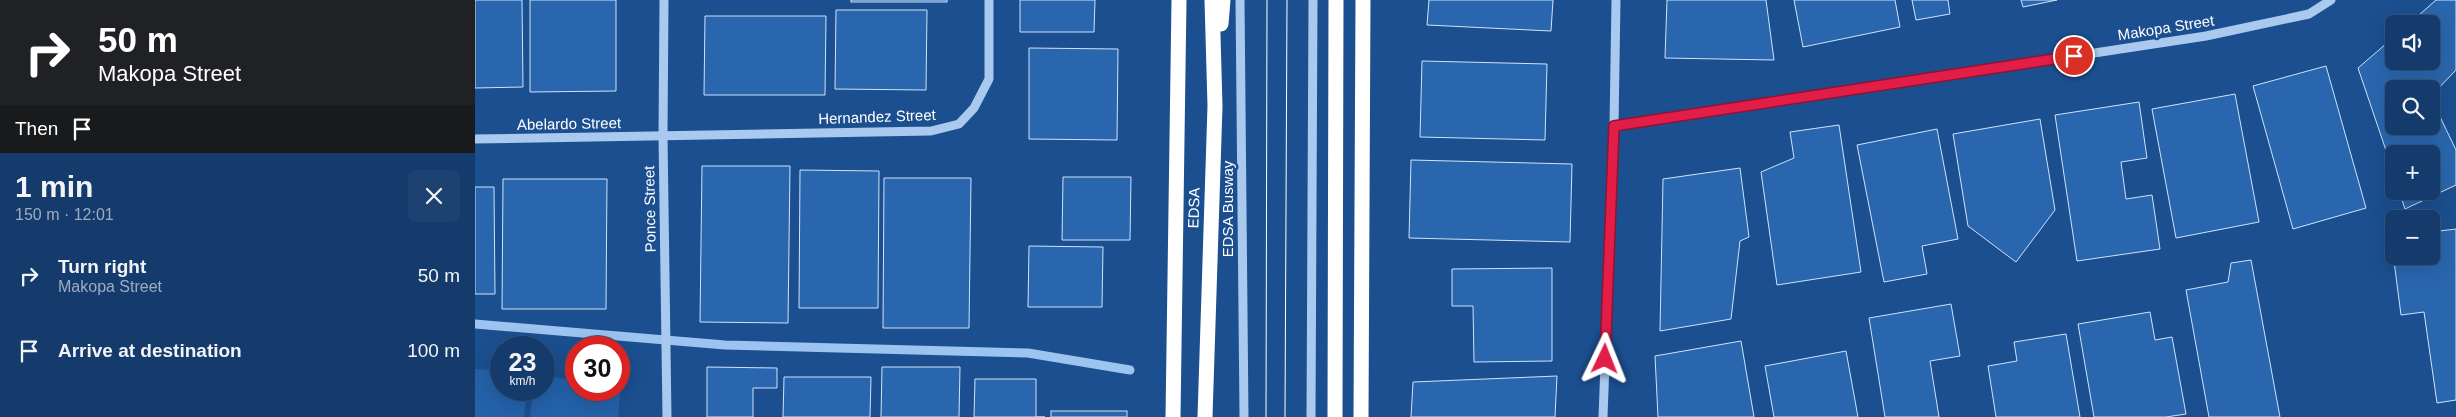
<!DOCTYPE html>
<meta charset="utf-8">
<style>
body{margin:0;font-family:Helvetica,sans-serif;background:#1d4271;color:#f1f3f6;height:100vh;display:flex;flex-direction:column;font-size:19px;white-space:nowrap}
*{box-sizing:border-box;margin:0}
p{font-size:16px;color:#9dadc1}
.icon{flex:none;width:28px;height:28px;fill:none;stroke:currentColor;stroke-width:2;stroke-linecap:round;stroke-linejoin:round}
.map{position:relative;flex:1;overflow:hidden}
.details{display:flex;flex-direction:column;background:#143b6b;width:475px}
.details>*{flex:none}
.guide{background:#202124;color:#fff;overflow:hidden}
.controls{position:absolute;left:1910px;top:15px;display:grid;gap:10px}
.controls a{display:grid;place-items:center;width:55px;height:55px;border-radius:8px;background:#143b6b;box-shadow:0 5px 20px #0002,0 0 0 1px #33557e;font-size:25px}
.speed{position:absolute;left:15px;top:336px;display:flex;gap:10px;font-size:25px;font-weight:700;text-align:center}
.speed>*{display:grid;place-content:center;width:65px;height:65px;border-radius:50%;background:#143b6b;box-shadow:0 5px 20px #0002,0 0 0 1px #33557e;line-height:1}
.speed small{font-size:12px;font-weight:400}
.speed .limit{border:8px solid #d22;background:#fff;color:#111}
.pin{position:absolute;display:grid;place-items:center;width:42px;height:42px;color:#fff;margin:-21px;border:2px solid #fff;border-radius:50%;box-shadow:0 1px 5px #0007}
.me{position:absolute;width:55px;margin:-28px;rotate:2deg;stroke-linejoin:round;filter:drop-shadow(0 0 4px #0008)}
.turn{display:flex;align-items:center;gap:18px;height:105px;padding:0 15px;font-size:22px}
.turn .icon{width:65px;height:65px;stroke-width:2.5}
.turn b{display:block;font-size:35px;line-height:42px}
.then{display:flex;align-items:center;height:48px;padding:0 15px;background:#0003;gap:10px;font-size:19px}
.round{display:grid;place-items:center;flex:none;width:52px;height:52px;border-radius:8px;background:#1d4271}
.headline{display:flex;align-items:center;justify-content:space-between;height:85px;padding:0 15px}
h1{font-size:30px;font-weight:800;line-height:38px}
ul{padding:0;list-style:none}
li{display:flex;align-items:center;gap:15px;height:75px;padding:0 15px}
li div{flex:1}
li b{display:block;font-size:19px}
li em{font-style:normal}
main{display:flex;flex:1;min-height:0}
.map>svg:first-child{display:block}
.green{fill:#2461a8}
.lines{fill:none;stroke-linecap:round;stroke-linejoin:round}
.stream{stroke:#9cc4f0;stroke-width:9}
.building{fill:#2a66ad;stroke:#cfe3fa}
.minor{stroke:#a9c9ee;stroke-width:9}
.highway{stroke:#fff;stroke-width:15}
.tram{stroke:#fff;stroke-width:1}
.route-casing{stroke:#92132f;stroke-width:12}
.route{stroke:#e11d48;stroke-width:9}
.labels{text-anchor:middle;stroke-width:5;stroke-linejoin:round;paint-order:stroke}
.street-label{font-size:15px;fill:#fff;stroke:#1b4f8f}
</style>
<main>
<section class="details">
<div class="guide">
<div class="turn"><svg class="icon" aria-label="right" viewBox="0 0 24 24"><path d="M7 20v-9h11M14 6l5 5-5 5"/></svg><div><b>50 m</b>Makopa Street</div></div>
<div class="then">Then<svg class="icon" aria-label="arrive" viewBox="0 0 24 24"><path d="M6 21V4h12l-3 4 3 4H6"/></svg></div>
</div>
<div class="headline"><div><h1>1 min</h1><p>150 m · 12:01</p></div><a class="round"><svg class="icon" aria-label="close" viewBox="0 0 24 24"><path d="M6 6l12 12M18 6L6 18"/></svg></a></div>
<ul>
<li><svg class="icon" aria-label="right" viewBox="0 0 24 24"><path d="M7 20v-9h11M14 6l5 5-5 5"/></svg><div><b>Turn right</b><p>Makopa Street</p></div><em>50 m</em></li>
<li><svg class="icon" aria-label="arrive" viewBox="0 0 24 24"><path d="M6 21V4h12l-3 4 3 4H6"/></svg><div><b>Arrive at destination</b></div><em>100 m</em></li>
</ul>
</section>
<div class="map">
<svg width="1981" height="417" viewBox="0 0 1981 417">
<rect width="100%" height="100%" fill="#1b4f8f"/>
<!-- green -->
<g class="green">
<polygon points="0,369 26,371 26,390 52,390 49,417 0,417"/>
<polygon points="69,376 101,380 101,390 144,390 144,384 146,384 143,417 55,417 58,390 69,390"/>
</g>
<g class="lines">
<!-- stream -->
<polyline class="stream" points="0,324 250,345 553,353 655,370"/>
</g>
<!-- building -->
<g class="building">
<polygon points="0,0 47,0 48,87 0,88"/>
<polygon points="55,0 141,0 141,91 55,92"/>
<rect x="376" y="0" width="96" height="2"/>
<polygon points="545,0 620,0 619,32 545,32"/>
<polygon points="954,0 1078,0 1076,31 952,25"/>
<polygon points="1192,0 1291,0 1299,60 1190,58"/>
<polygon points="1319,0 1420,0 1425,27 1328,47"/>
<polygon points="1437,0 1473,0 1475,14 1441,20"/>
<polygon points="1546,0 1582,0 1548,7"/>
<polygon points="1961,0 1981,0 1981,70 1956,96 1956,89 1919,89 1919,126 1956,126 1956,98 1981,150 1981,185 1930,209 1924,191 1956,191 1956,154 1919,154 1919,174 1883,68 1919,37 1919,61 1956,61 1956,24 1934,24"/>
<polygon points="361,10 452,10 451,90 360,89"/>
<polygon points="230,16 351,16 350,95 229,95"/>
<polygon points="554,48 643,49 642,140 554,139"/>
<polygon points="947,61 1072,64 1070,140 945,137"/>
<polygon points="1851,66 1891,208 1818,229 1778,86"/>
<polygon points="1760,94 1784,222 1701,238 1677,109"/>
<polygon points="1664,102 1672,158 1646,162 1651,199 1677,195 1685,249 1602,261 1580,115"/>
<polygon points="1565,119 1580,210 1541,262 1493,226 1478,134"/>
<polygon points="1364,125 1386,272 1302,285 1286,172 1319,158 1315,132"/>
<polygon points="1462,129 1483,239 1447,246 1452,274 1409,282 1382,145"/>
<polygon points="936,160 1097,164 1095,242 934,238"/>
<polygon points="227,166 315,166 313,323 225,322"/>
<polygon points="1265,168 1274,237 1265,241 1256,319 1185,331 1188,179"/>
<polygon points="325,170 404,171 403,308 324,308"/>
<polygon points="588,177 656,177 655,240 587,240"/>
<polygon points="409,178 496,178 494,328 408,328"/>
<polygon points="28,179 132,179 131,309 27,309"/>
<polygon points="0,187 19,187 20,294 0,294"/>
<polygon points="1981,229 1981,400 1962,403 1949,312 1926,315 1916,238 1919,238 1919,256 1956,256 1956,232"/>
<polygon points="554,246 628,247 627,307 553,307"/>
<polygon points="1776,260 1805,417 1734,417 1711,290 1753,282 1756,263"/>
<polygon points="1077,268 1077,361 999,362 998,306 977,306 977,269"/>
<polygon points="1476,304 1485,356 1455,361 1464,417 1410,417 1394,318"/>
<polygon points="1675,312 1680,340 1697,337 1711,414 1691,417 1619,417 1603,324"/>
<polygon points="1591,334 1605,417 1521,417 1513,366 1542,361 1539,342"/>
<polygon points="1266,341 1279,417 1183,417 1180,356"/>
<polygon points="1371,351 1383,417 1299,417 1290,366"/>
<polygon points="232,367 302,368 302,388 278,388 278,417 232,417"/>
<polygon points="407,367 485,367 484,417 406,417"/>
<polygon points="1082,376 1080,417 936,417 938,382"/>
<polygon points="309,377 396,377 395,417 308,417"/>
<polygon points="500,379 561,379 561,417 570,417 499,417"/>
<rect x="576" y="411" width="76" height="6"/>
</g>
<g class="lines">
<!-- minor -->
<g class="minor">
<polyline points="189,0 188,136 192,417"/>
<polyline points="765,0 769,417"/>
<polyline points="1139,126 1731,36 1834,14 1856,0"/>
<polyline points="0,139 456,131 484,124 499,108 514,79 514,0"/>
<polyline points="836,417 838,0"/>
<polyline points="1128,417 1139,126 1141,0"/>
</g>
<!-- highway -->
<g class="highway">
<polyline points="746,24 748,0"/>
<polyline points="698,417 704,0"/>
<polyline points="730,417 740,106 737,0"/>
<polyline points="860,417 861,0"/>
<polyline points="886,417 888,0"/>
</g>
<!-- tram -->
<g class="tram">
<polyline points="791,417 792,0"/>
<polyline points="810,417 812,0"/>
</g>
</g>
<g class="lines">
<defs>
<polyline id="route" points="1130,359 1139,126 1599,56"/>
</defs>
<!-- route casing -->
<use href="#route" class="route-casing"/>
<!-- route -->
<use href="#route" class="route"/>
</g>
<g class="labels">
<!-- street labels -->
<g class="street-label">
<text transform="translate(1691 28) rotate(-9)" y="5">Makopa Street</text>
<text transform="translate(402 117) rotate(-2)" y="5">Hernandez Street</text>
<text transform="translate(94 124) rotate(-1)" y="5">Abelardo Street</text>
<text transform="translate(719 208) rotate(-88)" y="5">EDSA</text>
<text transform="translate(175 209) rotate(-91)" y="5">Ponce Street</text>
<text transform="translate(753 209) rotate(-90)" y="5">EDSA Busway</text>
</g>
</g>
</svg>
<div class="controls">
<a><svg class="icon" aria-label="sound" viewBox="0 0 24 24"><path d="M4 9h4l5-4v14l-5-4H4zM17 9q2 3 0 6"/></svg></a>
<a><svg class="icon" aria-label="search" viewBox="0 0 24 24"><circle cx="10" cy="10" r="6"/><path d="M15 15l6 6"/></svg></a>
<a>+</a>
<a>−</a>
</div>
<div class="speed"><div>23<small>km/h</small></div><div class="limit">30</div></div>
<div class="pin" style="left:1599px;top:56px;background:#d93025"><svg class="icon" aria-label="arrive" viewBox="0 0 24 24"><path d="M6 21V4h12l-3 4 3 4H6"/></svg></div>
<svg class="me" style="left:1130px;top:359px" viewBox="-20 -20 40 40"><path d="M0-17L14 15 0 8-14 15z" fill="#e11d48" stroke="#fff" stroke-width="4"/></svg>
</div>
</main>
